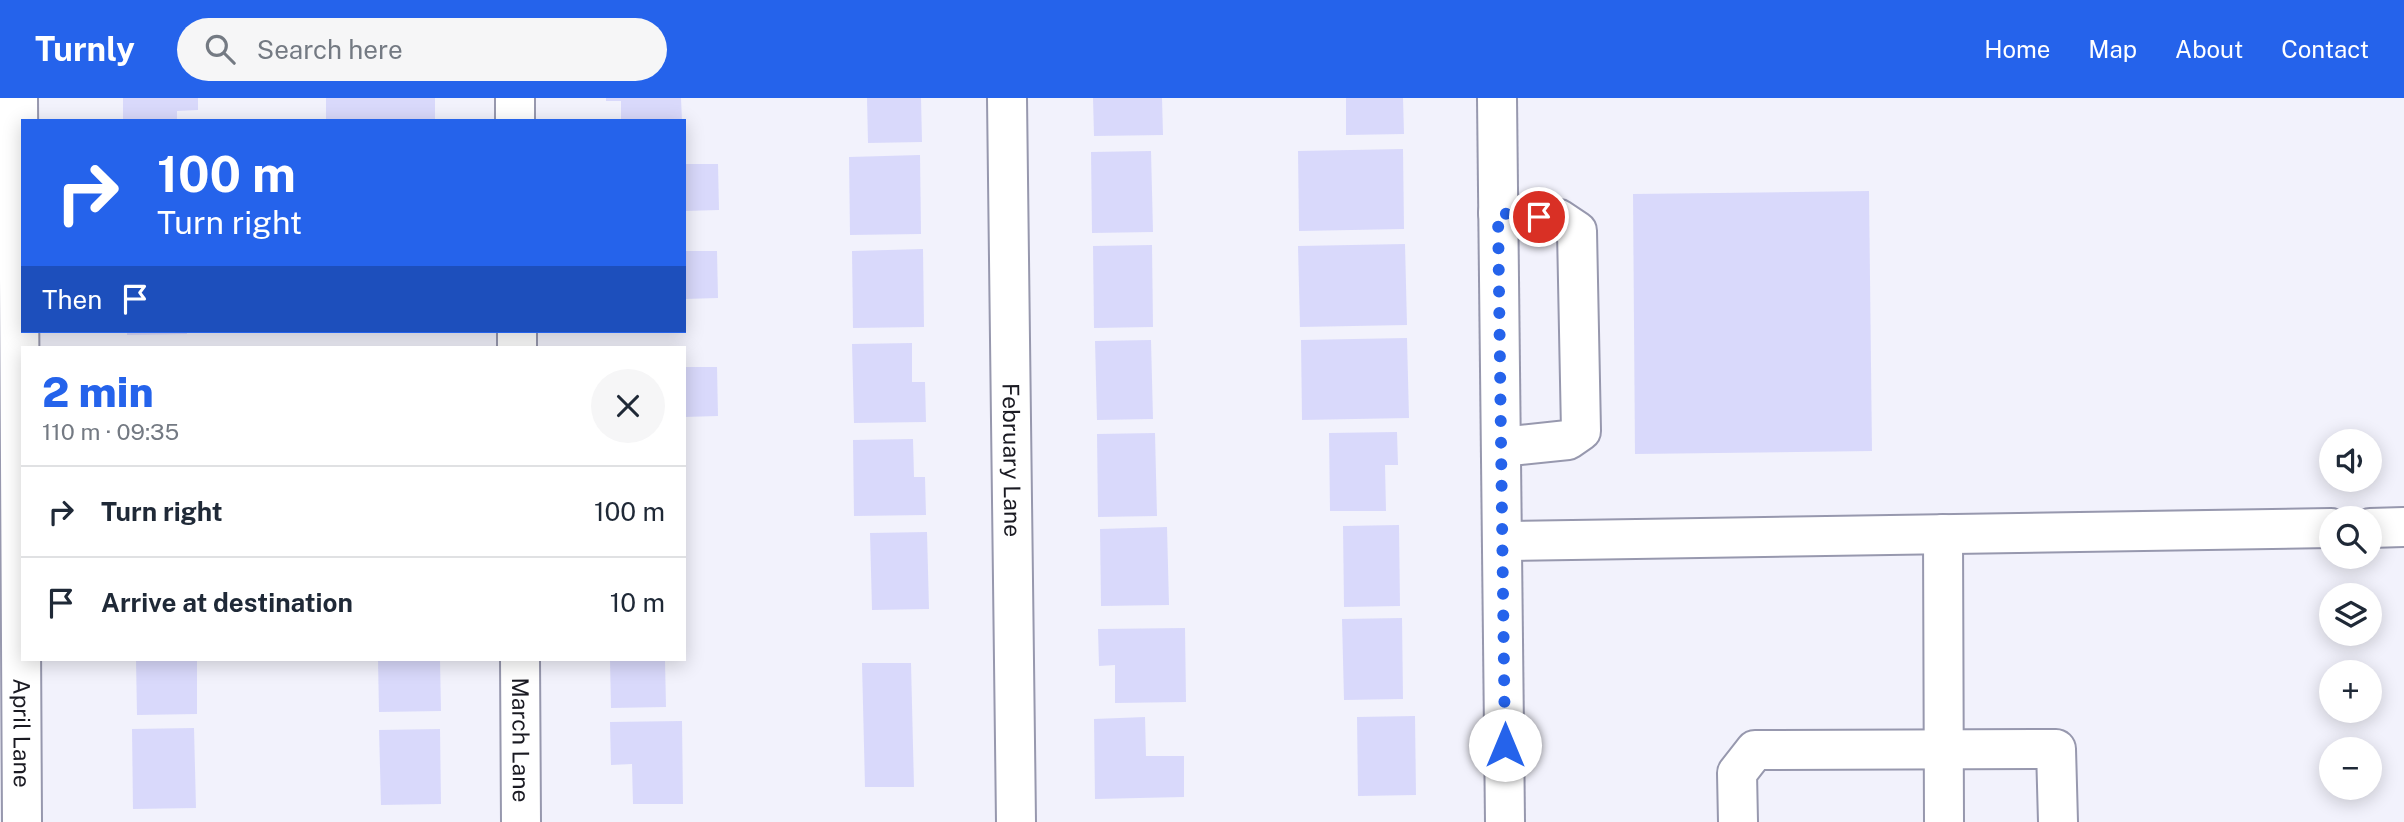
<!DOCTYPE html>
<meta charset="utf-8">
<style>
body{margin:0;font-family:"Public Sans",sans-serif;background:#f6f6f7;color:#1f2937;height:100vh;display:flex;flex-direction:column;font-size:26px;white-space:nowrap}
*{box-sizing:border-box;margin:0}
p{font-size:23px;color:#747a83}
.icon{flex:none;width:38px;height:38px;fill:none;stroke:currentColor;stroke-width:2;stroke-linecap:round;stroke-linejoin:round}
.map{position:relative;flex:1;overflow:hidden}
.side{position:absolute;left:21px;top:248px;width:665px;height:315px;display:flex;flex-direction:column;background:#fff;border-radius:0px;box-shadow:0 4px 18px #0003}
.side>*{flex:none}
.banner{position:absolute;left:21px;top:21px;width:665px;height:214px;border-radius:0px;box-shadow:0 4px 18px #0003;background:#2563eb;color:#fff;overflow:hidden}
.fabs{position:absolute;left:2319px;top:331px;display:grid;gap:14px}
.fabs a{display:grid;place-items:center;width:63px;height:63px;border-radius:50%;background:#fff;box-shadow:0 4px 18px #0003;font-size:35px}
.pin{position:absolute;display:grid;place-items:center;width:60px;height:60px;color:#fff;margin:-30px;border:4px solid #fff;border-radius:50%;box-shadow:0 2px 7px #0007}
.me{position:absolute;width:77px;margin:-38px;rotate:0deg;stroke-linejoin:round;filter:drop-shadow(0 0 5px #0008)}
.turn{display:flex;align-items:center;gap:24px;height:147px;padding:0 21px;font-size:32px}
.turn .icon{width:91px;height:91px;stroke-width:2.5}
.turn b{display:block;font-size:49px;line-height:60px}
.then{display:flex;align-items:center;height:66px;padding:0 21px;background:#0003;gap:14px;font-size:26px}
.round{display:grid;place-items:center;flex:none;width:74px;height:74px;border-radius:37px;background:#f6f6f7}
.headline{display:flex;align-items:center;justify-content:space-between;height:119px;padding:0 21px}
h1{font-size:42px;font-weight:800;line-height:52px;color:#2563eb}
ul{padding:0;list-style:none}
li{display:flex;align-items:center;gap:21px;height:91px;padding:0 21px;border-top:2px solid #e0e1e3}
li div{flex:1}
li b{display:block;font-size:26px}
li em{font-style:normal}
header{display:flex;align-items:center;gap:42px;box-sizing:border-box;height:98px;padding:0 35px;background:#2563eb;color:#fff}
header strong{font-size:33px}
nav{display:flex;gap:38px;margin-inline-start:auto;font-size:24px}
.search{width:490px;height:63px;background:#f6f6f7;display:flex;align-items:center;gap:18px;box-sizing:border-box;padding:0 24px;border-radius:38px;color:#747a83;font-size:26px}
.map>svg:first-child{display:block}
.building{fill:#d9d9fb}
.lines{fill:none;stroke-linecap:round;stroke-linejoin:round}
.minor-casing{stroke:#9798ae;stroke-width:42}
.minor{stroke:#fff;stroke-width:38}
.route{stroke:#2563eb;stroke-width:12;stroke-dasharray:0 21.6}
.labels{text-anchor:middle;stroke-width:6;stroke-linejoin:round;paint-order:stroke}
.street-label{font-size:23px;fill:#1a1a22;stroke:#fff}
</style>
<header>
<strong>Turnly</strong>
<div class="search"><svg class="icon" aria-label="search" viewBox="0 0 24 24"><circle cx="10" cy="10" r="6"/><path d="M15 15l6 6"/></svg>Search here</div>
<nav><a>Home</a><a>Map</a><a>About</a><a>Contact</a></nav>
</header>
<div class="map">
<svg width="2404" height="724" viewBox="0 0 2404 724">
<rect width="100%" height="100%" fill="#f2f2fc"/>
<!-- building -->
<g class="building">
<polygon points="123,0 198,0 198,12 177,13 177,23 123,23"/>
<rect x="326" y="0" width="109" height="23"/>
<polygon points="606,0 681,0 682,23 621,23 621,3 606,3"/>
<polygon points="867,0 921,0 922,44 868,45"/>
<polygon points="1093,0 1162,0 1163,37 1094,38"/>
<polygon points="1346,0 1403,0 1404,36 1346,37"/>
<polygon points="1403,51 1404,131 1299,133 1298,53"/>
<polygon points="1151,53 1153,134 1092,135 1091,54"/>
<polygon points="920,57 921,136 850,137 849,59"/>
<polygon points="684,66 718,66 719,112 684,113"/>
<polygon points="1869,93 1872,353 1635,356 1633,96"/>
<polygon points="1405,146 1407,227 1300,229 1298,148"/>
<polygon points="1152,147 1153,229 1094,230 1093,148"/>
<polygon points="923,151 924,229 853,230 852,153"/>
<polygon points="684,153 717,153 718,200 684,201"/>
<polygon points="127,233 187,233 187,236 127,237"/>
<polygon points="1407,240 1409,320 1302,322 1301,242"/>
<polygon points="1151,242 1153,321 1097,322 1095,243"/>
<polygon points="912,245 912,284 925,284 926,324 854,325 852,246"/>
<polygon points="684,269 717,269 718,318 684,319"/>
<polygon points="1397,334 1398,367 1385,367 1386,413 1330,413 1329,335"/>
<polygon points="1155,335 1157,418 1098,419 1097,336"/>
<polygon points="913,341 914,379 925,379 926,417 854,418 853,342"/>
<polygon points="1399,427 1400,508 1344,509 1343,428"/>
<polygon points="1167,429 1169,507 1101,508 1100,431"/>
<polygon points="927,434 929,511 872,512 870,435"/>
<polygon points="1402,520 1403,601 1344,602 1342,521"/>
<polygon points="1185,530 1186,604 1115,605 1115,567 1099,568 1098,531"/>
<polygon points="136,562 197,562 197,616 137,617"/>
<polygon points="378,562 440,562 441,613 379,614"/>
<polygon points="610,562 665,562 666,609 611,610"/>
<polygon points="862,565 911,565 914,689 865,689"/>
<polygon points="1415,618 1416,697 1358,698 1357,619"/>
<polygon points="1145,619 1146,658 1184,658 1184,699 1095,701 1094,621"/>
<polygon points="682,623 683,706 633,706 632,666 611,667 610,624"/>
<polygon points="194,630 196,710 133,711 132,631"/>
<polygon points="440,631 441,706 381,707 379,632"/>
</g>
<g class="lines">
<defs>
<g id="minor">
<path id="s1" d="M18 0 22 724"/>
<polyline points="515,0 515,23"/>
<path id="s2" d="M1007 0 1016 724"/>
<polyline points="1497,0 1505,724"/>
<polyline points="1498,115 1559,121 1577,133 1581,333 1568,342 1502,349"/>
<polyline points="517,233 517,250"/>
<polyline points="2370,430 2404,429"/>
<polyline points="1943,436 1944,724"/>
<polyline points="1503,443 2331,430"/>
<path id="s3" d="M520 562 521 724"/>
<polyline points="1738,724 1737,675 1755,652 2056,651 2058,724"/>
</g>
</defs>
<!-- minor casing -->
<use href="#minor" class="minor-casing"/>
<!-- minor -->
<use href="#minor" class="minor"/>
</g>
<g class="lines">
<!-- route -->
<polyline class="route" points="1505,647 1498,115 1539,119"/>
</g>
<g class="labels">
<!-- street labels -->
<g class="street-label">
<text dy="8" stroke="none"><textPath href="#s2" startOffset="362">February Lane</textPath></text>
<text dy="8" stroke="none"><textPath href="#s1" startOffset="635">April Lane</textPath></text>
<text dy="8" stroke="none"><textPath href="#s3" startOffset="80">March Lane</textPath></text>
</g>
</g>
</svg>
<div class="fabs">
<a><svg class="icon" aria-label="sound" viewBox="0 0 24 24"><path d="M4 9h4l5-4v14l-5-4H4zM17 9q2 3 0 6"/></svg></a>
<a><svg class="icon" aria-label="search" viewBox="0 0 24 24"><circle cx="10" cy="10" r="6"/><path d="M15 15l6 6"/></svg></a>
<a><svg class="icon" aria-label="layers" viewBox="0 0 24 24"><path d="M12 4l9 5-9 5-9-5zM3 14l9 5 9-5"/></svg></a>
<a>+</a>
<a>−</a>
</div>
<div class="pin" style="left:1539px;top:119px;background:#d93025"><svg class="icon" aria-label="arrive" viewBox="0 0 24 24"><path d="M6 21V4h12l-3 4 3 4H6"/></svg></div>
<svg class="me" style="left:1505px;top:647px" viewBox="-20 -20 40 40"><circle r="19" fill="#fff"/><path d="M0-13L10 11 0 6-10 11z" fill="#2563eb"/></svg>
<div class="banner">
<div class="turn"><svg class="icon" aria-label="right" viewBox="0 0 24 24"><path d="M7 20v-9h11M14 6l5 5-5 5"/></svg><div><b>100 m</b>Turn right</div></div>
<div class="then">Then<svg class="icon" aria-label="arrive" viewBox="0 0 24 24"><path d="M6 21V4h12l-3 4 3 4H6"/></svg></div>
</div>
<section class="side">
<div class="headline"><div><h1>2 min</h1><p>110 m · 09:35</p></div><a class="round"><svg class="icon" aria-label="close" viewBox="0 0 24 24"><path d="M6 6l12 12M18 6L6 18"/></svg></a></div>
<ul>
<li><svg class="icon" aria-label="right" viewBox="0 0 24 24"><path d="M7 20v-9h11M14 6l5 5-5 5"/></svg><div><b>Turn right</b></div><em>100 m</em></li>
<li><svg class="icon" aria-label="arrive" viewBox="0 0 24 24"><path d="M6 21V4h12l-3 4 3 4H6"/></svg><div><b>Arrive at destination</b></div><em>10 m</em></li>
</ul>
</section>
</div>
